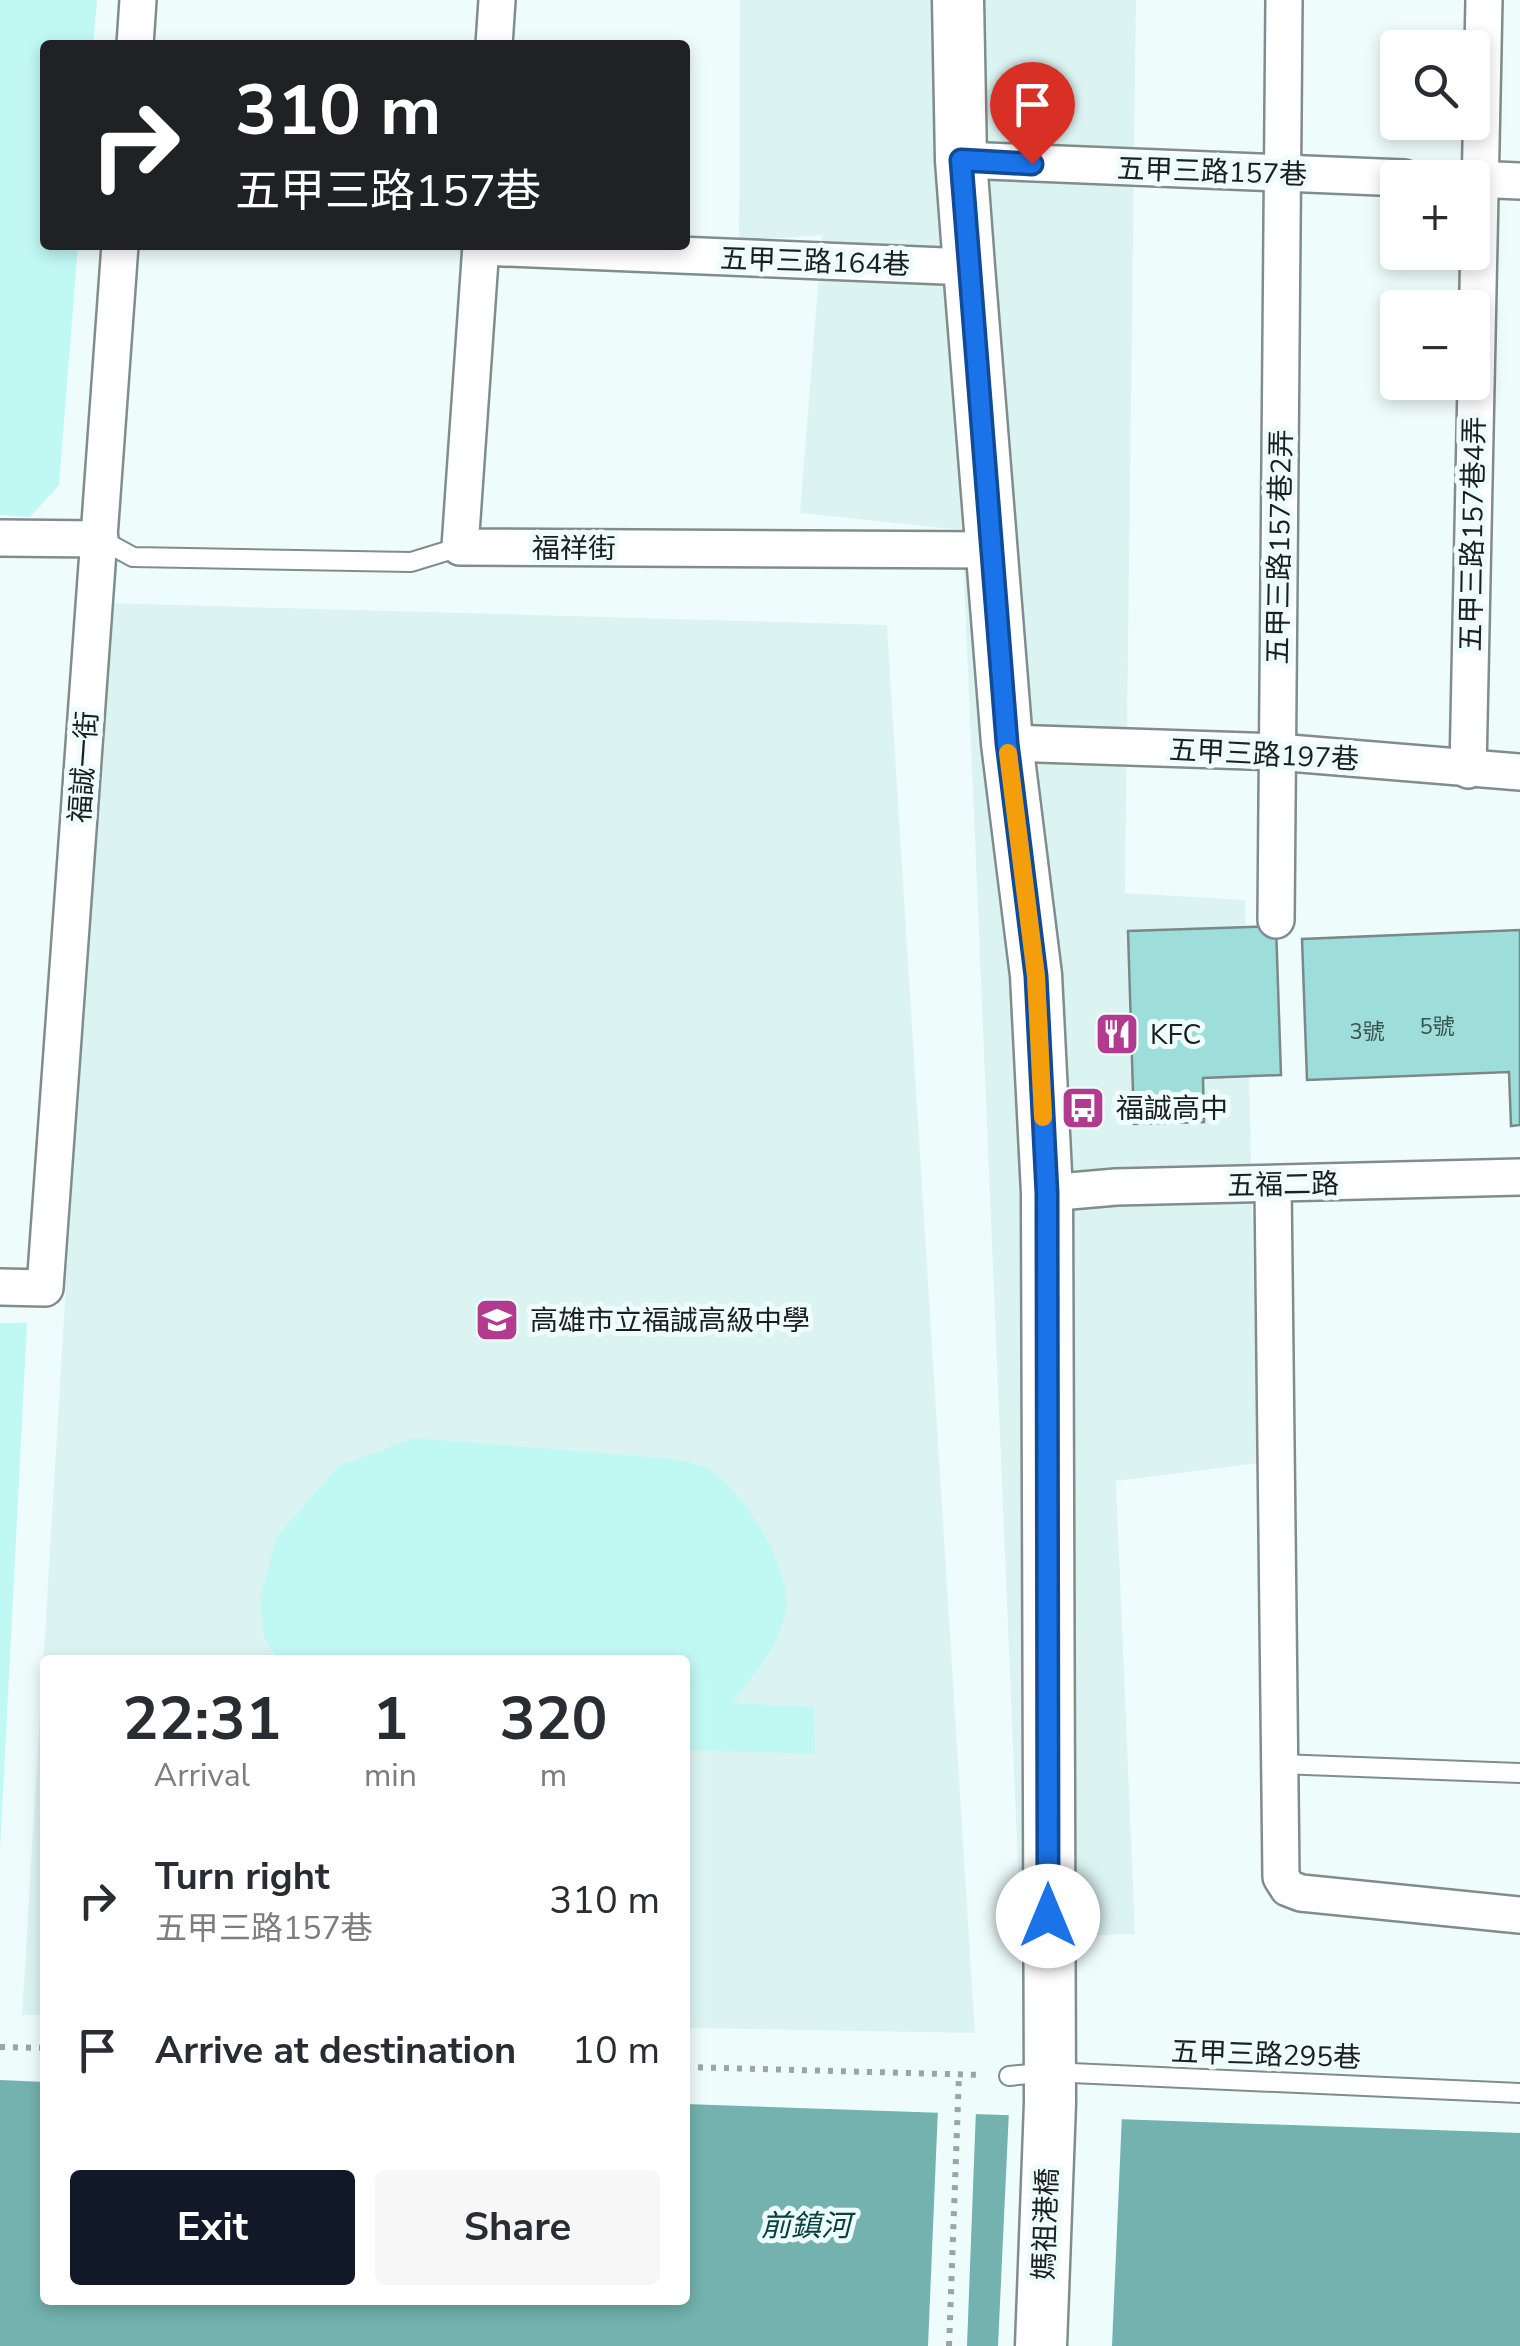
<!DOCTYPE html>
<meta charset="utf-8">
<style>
body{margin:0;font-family:"Nunito Sans","Noto Sans TC",sans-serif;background:#f7f7f7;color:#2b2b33;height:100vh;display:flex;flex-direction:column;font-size:38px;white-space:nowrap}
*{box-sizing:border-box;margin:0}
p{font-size:32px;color:#7c7c81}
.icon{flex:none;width:55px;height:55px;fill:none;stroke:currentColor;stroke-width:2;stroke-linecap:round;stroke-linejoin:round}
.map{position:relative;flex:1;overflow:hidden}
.sheet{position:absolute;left:40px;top:1655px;width:650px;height:650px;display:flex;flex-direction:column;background:#fff;border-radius:10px;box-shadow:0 5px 15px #0003}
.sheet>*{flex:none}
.hud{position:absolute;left:40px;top:40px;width:650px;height:210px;border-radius:10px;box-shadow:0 5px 15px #0003;background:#202124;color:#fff;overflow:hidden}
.fabs{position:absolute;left:1380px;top:30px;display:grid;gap:20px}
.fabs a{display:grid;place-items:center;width:110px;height:110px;border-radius:10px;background:#fff;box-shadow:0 5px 15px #0003;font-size:50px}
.pin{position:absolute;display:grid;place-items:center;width:85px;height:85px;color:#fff;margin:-102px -42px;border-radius:50% 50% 50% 0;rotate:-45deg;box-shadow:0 0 10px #0007}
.pin .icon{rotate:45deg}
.me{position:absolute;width:110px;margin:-55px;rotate:0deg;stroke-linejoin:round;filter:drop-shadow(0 0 8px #0008)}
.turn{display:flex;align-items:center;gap:35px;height:210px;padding:0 30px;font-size:45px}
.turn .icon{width:130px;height:130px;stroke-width:2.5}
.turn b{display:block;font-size:70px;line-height:85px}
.eta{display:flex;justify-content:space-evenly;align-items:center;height:170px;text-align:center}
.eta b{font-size:60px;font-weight:700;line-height:70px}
.action{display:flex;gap:20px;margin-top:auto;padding:20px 30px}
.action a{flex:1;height:115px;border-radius:10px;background:#111827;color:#fff;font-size:40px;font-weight:700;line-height:115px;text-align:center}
.action a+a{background:#f7f7f7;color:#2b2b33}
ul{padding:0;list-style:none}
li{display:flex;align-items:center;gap:30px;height:150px;padding:0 30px}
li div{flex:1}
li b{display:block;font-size:38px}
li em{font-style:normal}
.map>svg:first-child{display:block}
.built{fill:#dbf4f2}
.green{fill:#c0f8f4}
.water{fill:#73b2ae}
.pier{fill:#eefdfc}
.building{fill:#9ededa;stroke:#7b8887;stroke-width:2.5}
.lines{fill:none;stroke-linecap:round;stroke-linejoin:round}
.lane-casing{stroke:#808d8c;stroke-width:22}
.street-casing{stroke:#808d8c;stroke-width:40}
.secondary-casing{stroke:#808d8c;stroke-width:55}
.path{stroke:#9aa5a4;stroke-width:6;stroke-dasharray:5 8;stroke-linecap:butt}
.lane{stroke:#fff;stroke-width:18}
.street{stroke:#fff;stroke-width:35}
.secondary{stroke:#fff;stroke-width:50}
.route-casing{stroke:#114b97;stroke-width:25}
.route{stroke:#1a73e8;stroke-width:18}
.slow{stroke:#f59e0b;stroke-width:18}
.labels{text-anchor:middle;stroke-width:10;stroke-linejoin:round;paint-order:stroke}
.number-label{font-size:22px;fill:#3c504e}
.street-label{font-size:28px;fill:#1b201f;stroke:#eefdfc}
.poi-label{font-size:28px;fill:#1b201f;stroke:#eefdfc;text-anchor:start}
.water-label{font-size:30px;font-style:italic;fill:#064240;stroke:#eefdfc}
</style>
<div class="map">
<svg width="1520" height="2346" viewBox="0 0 1520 2346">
<rect width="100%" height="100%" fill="#eefdfc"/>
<!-- built -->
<g class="built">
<polygon points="740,0 1136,0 1125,893 1245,900 1258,1463 1116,1481 1135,1934 1021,1937 962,530 800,513 822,235 739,241"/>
<polygon points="107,603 887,625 975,2033 685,2028 685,1660 45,1660 45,2015 22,2015"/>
</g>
<!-- green -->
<g class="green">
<polygon points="0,0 97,0 93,45 45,45 45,245 78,245 59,485 30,517 0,515"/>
<polygon points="0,1323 27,1323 0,1851"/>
<path d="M414 1438 674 1459C683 1462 696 1463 704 1467 741 1484 792 1569 786 1609 781 1645 753 1674 733 1703L814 1707 815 1754 685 1750V1660H279L264 1638 260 1597 278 1535 339 1466Z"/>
</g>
<!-- water -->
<polygon class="water" points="0,2080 45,2082 45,2300 685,2300 685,2104 1520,2133 1520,2346 0,2346"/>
<!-- pier -->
<g class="pier">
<polygon points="938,2108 976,2109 967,2346 928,2346"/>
<polygon points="1009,2110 1122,2114 1112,2346 998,2346"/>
</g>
<!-- building -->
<g class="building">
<polygon points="1276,926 1281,1075 1203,1078 1204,1122 1134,1124 1128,931"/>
<polygon points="1520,930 1520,1125 1511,1126 1509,1072 1307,1080 1302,939"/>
</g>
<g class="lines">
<defs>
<g id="lane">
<polyline points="100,539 133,557 411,562 460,547"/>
<polyline points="1279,1764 1520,1773"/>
<polyline points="1009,2076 1049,2072 1520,2093"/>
</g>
<g id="street">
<polyline points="135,45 138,0"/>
<polyline points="494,45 497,0"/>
<polyline points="961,160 1404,178"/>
<polyline points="1472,179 1520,181"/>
<polyline points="481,245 460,547 991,550"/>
<polyline points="481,247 969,267"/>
<polyline points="0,538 100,539"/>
<polyline points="1007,743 1277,752 1520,772"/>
<polyline points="1468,770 1484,0"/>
<polyline points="1276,920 1284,0"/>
<polyline points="1273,1185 1281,1877 1288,1888 1301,1893 1520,1915"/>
<polyline points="1047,1193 1116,1187 1520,1177"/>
<polyline points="0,1287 45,1288 120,245"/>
</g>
<polyline id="secondary" points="958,0 961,160 969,267 1007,743 1036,975 1047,1193 1050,2103 1041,2346"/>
</defs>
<!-- lane casing -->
<use href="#lane" class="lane-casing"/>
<!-- street casing -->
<use href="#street" class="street-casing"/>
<!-- secondary casing -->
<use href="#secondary" class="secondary-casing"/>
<!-- path -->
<g class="path">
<polyline points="0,2047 45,2048"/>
<polyline points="685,2067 983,2075"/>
<polyline points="949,2346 959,2075"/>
</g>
<!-- lane -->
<use href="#lane" class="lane"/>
<!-- street -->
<use href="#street" class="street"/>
<!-- secondary -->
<use href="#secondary" class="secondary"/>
</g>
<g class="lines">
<defs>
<polyline id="route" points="1032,164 961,160 1007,743 1036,976 1047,1193 1048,1916"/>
</defs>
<!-- route casing -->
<use href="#route" class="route-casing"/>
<!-- route -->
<use href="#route" class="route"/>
<!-- slow -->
<polyline class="slow" points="1008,753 1036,976 1043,1117"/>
</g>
<!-- icons -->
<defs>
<symbol id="restaurant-square" viewBox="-11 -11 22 22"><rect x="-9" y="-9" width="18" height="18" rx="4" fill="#b23a8f" stroke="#eefdfc"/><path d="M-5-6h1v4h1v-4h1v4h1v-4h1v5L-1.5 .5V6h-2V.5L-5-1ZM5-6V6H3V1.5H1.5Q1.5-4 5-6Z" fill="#fff"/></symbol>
<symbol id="bus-square" viewBox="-11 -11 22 22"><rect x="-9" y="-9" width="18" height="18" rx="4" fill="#b23a8f" stroke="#eefdfc"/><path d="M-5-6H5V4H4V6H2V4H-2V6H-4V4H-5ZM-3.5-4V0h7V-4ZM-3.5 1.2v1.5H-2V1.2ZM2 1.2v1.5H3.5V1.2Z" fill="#fff"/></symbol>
<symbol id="school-square" viewBox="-11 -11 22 22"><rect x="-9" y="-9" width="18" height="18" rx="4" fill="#b23a8f" stroke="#eefdfc"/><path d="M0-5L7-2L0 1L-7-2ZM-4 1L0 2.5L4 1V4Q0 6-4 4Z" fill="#fff"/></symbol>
</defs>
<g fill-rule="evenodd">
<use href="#restaurant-square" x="1092" y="1009" width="50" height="50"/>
<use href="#bus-square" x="1058" y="1083" width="50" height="50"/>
<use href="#school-square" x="472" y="1295" width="50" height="50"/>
</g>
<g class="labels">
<!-- number labels -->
<g class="number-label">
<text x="1437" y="1034">5號</text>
<text x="1367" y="1039">3號</text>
</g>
<!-- street labels -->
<g class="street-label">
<text transform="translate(1212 171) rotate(2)" y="10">五甲三路157巷</text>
<text transform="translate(815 261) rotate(2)" y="10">五甲三路164巷</text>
<text transform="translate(1472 534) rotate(-89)" y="10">五甲三路157巷4弄</text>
<text transform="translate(1279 547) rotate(-89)" y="10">五甲三路157巷2弄</text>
<text x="574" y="558">福祥街</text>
<text transform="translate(1264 754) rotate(3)" y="10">五甲三路197巷</text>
<text transform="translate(83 767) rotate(-86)" y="10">福誠一街</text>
<text transform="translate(1283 1184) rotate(-1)" y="10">五福二路</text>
<text transform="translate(1266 2054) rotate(2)" y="10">五甲三路295巷</text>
<text transform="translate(1045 2224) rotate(-88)" y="10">媽祖港橋</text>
</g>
<!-- poi labels -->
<g class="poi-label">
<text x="1150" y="1044">KFC</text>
<text x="1116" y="1118">福誠高中</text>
<text x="530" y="1330">高雄市立福誠高級中學</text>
</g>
<!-- water labels -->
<g class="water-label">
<text x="806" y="2236">前鎮河</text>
</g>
</g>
</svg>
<div class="fabs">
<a><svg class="icon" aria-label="search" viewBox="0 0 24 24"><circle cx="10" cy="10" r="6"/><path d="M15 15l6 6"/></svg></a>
<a>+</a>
<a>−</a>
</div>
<div class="pin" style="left:1032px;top:164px;background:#d93025"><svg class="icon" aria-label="arrive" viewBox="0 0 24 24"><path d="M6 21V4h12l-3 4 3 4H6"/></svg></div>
<svg class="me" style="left:1048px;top:1916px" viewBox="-20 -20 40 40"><circle r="19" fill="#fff"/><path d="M0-13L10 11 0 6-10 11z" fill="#1a73e8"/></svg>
<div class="hud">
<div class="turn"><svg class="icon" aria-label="right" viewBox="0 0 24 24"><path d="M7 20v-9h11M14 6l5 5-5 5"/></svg><div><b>310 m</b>五甲三路157巷</div></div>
</div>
<section class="sheet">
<div class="eta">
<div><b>22:31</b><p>Arrival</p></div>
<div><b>1</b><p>min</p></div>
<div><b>320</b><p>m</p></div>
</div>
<ul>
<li><svg class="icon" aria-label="right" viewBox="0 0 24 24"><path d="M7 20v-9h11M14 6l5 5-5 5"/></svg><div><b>Turn right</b><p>五甲三路157巷</p></div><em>310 m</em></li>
<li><svg class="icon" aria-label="arrive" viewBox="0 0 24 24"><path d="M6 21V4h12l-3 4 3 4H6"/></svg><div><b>Arrive at destination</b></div><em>10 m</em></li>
</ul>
<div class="action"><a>Exit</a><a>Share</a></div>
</section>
</div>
